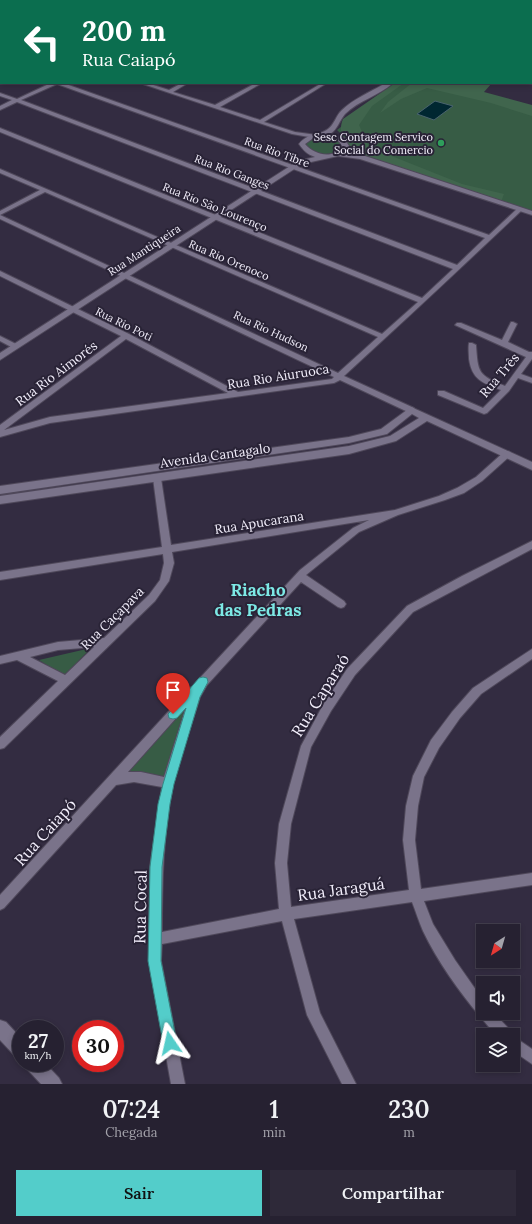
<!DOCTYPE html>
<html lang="pt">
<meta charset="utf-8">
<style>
body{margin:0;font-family:Lora,serif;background:#2e2939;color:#f1f3f6;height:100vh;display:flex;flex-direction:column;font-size:15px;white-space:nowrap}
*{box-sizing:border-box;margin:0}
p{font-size:13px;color:#a4a3ab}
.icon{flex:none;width:22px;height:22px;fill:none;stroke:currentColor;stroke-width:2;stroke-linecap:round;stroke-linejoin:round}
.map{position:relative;height:1084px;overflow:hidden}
.details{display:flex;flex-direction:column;background:#262131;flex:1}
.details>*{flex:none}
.banner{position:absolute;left:0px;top:0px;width:532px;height:84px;box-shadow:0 2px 6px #0003,0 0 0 1px #423e4d;background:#0b6e4f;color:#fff;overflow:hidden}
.needle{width:26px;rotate:217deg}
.fabs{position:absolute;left:476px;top:924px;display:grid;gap:8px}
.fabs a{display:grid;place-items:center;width:44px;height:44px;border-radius:0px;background:#262131;box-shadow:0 2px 6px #0003,0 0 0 1px #423e4d;font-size:20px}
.speed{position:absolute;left:12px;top:1020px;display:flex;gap:8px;font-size:20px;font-weight:700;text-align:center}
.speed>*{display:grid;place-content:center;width:52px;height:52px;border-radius:50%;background:#262131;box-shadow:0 2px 6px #0003,0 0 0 1px #423e4d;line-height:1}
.speed small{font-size:10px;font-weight:400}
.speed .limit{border:6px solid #d22;background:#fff;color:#111}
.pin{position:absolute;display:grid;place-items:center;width:34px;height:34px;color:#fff;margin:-41px -17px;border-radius:50% 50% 50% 0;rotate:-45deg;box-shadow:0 0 4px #0007}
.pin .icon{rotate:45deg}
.me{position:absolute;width:44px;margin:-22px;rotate:349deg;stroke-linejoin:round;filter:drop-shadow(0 0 3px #0008)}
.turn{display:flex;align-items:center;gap:14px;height:84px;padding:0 16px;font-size:18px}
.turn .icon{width:52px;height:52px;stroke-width:2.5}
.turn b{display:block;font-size:28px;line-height:34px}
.eta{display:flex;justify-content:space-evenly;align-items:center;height:68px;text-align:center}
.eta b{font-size:24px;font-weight:600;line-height:28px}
.action{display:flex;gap:8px;margin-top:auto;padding:8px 16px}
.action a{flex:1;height:46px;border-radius:0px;background:#53cdca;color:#111;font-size:16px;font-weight:600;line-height:46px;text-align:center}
.action a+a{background:#2e2939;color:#f1f3f6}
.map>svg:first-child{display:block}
.green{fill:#375c45}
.forest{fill:#40654d}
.water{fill:#002731;stroke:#49636e}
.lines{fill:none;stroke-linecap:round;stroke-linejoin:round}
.minor-casing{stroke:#4f485a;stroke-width:2}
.tertiary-casing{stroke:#4f485a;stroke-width:2}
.minor{fill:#7a738a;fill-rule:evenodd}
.tertiary{fill:#7a738a;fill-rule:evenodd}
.route{fill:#53cdca;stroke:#368583}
.leisure-dot{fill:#2e9e5b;stroke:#292336;stroke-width:1.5}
.labels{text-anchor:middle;stroke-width:4;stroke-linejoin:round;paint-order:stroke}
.far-poi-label{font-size:11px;fill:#f2eefb;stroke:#292336;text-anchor:end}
.far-street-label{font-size:11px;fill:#f2eefb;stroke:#292336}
.street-label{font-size:13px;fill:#f2eefb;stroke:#292336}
.near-street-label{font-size:16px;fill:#f2eefb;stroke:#292336}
.district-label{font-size:17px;font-weight:bold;fill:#7de9e5;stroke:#292336}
</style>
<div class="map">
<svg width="532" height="1084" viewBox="0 0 532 1084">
<rect width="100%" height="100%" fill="#332c41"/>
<!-- green -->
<g class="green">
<polygon points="397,83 445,83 532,110 532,212 365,157 337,130"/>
<path d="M322 137 338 140 343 146 342 149C328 157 318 155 305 146L306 143 312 139Z"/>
<polygon points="91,648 64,676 39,660"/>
<polygon points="188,703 166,781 125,772"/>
</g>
<!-- forest -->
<g class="forest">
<path d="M395 83H404L372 106 359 125 369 147 462 184 504 194 501 202 361 154C348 146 336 136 343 119Z"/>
<polygon points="412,83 492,83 484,92 532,105 532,116 491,103 427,88 401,99 380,113 388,102"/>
</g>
<!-- water -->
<polygon class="water" points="435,101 453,106 434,120 417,114"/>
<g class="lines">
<defs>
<g id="minor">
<polygon points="24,0 46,0 23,1"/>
<polygon points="87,0 104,0 105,1 88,1"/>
<polygon points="203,0 209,0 210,1 204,1"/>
<polygon points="359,0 368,0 369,1 360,1"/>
<polygon points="450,0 459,0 460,1 451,1"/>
<rect x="0" y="2" width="1" height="2"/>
<rect x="0" y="18" width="1" height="2"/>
<rect x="0" y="36" width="1" height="2"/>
<rect x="0" y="53" width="1" height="4"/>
<rect x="531" y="62" width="1" height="2"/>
<path d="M51 83H63L489 235 518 208H522V210C463 266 404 321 344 376L414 408 415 410 414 412H408L340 380 334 383 50 423 0 437V425L121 336 0 276V271L129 334 238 392 332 379 334 377 0 219V215L338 373 378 337 45 192 0 215V211L40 190 0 173V169L382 334 418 302 0 132V128L422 298 453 269 17 102 0 110V106L12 100 0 96V93L17 99ZM57 84 485 238 457 265 21 100ZM126 339 228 393 50 417 4 430Z"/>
<polygon points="140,83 147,83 169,90 182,83 188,83 173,92 215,105 256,83 262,83 220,107 260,120 322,83 327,83 264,122 295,132 317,135 318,136 315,138 292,134"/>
<path d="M511 322H513L517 324 508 342 529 352H532V359L521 374 532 378V383L518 378 509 391 487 413 484 414 438 395V391H444L483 408 501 390C483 383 472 380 469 359 469 354 468 348 469 343H472L476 345C478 373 478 375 505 386L526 357 455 325 457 323H461L502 340Z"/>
<polygon points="0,336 18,345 19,347 15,349 0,341"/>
<path d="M507 451 510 452 511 454 510 456 482 481 464 493 445 500 398 515 359 532 306 575 344 601 346 604 344 607 341 608 338 607 301 582 207 685 200 697C191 726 180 756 173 785 163 833 162 883 162 932L279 909 275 863 279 824 301 746 323 705 347 669 407 606 462 576 532 541V549L413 612 355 675 331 711 311 747 291 824 287 863 291 907 409 890 403 840 406 806 413 776 431 740 452 712 473 688 532 649V659L481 694 460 718 439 748 424 777 418 806 415 840 421 889 532 873V885L424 901 433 924 455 960 483 1000V1013H494L510 1030 512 1035H496C470 1006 440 967 423 931 419 922 416 912 412 902L294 919 320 1013 356 1084H342L307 1015 282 921 162 944 161 961 185 1084H171L149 961 150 867 162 787 134 782 116 785 4 908 0 910V895L191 687 195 686 199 679 300 570 353 528 369 520 172 552 174 563 169 581 155 601 4 748 0 749V737L58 681 17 660 0 664V656L58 642 104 638 149 595 160 580 164 563 163 554 0 580V572L162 547 153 478 157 475 161 478 171 545 395 510 439 496 457 488 476 477 504 452ZM94 647 65 675 30 657 58 650ZM186 707 164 777 141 772H128Z"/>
<polygon points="513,1036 532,1049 532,1064 513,1051"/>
</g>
<g id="tertiary">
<path d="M386 83H393C379 96 359 100 345 114 339 121 338 129 330 134L344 138 349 146 362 155 532 211V215L360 159 338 156 302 164 0 360V353L298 161 315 157C307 154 304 151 299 144 307 133 319 136 328 129 334 125 336 116 341 111 353 99 370 92 386 83ZM320 137C328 137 338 137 342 146 334 160 314 155 305 144L312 139ZM346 150 351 154 344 153Z"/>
<polygon points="411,407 532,462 532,470 427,421 396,441 349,454 0,504 0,496 349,446 390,436 419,418 412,414 387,434 349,443 0,494 0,486 349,437 381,429"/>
<polygon points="0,1020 6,1022 21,1038 21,1058 15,1056 0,1040"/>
<polygon points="25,1063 45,1063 59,1078 62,1084 41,1084 27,1069"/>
</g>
</defs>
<!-- minor casing -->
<use href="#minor" class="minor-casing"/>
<!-- tertiary casing -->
<use href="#tertiary" class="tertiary-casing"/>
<!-- minor -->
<use href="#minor" class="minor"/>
<!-- tertiary -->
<use href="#tertiary" class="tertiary"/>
</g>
<!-- route -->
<polygon class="route" points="203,677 207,678 208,682 200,697 174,784 170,804 162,867 161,961 177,1043 175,1048 170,1050 165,1048 163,1043 148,961 150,867 158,804 163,784 186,708 177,718 173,719 169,718 168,714 199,678"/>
<!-- markers -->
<circle class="leisure-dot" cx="441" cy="143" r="4"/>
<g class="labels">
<!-- far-poi labels -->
<g class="far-poi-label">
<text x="433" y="141">Sesc Contagem Servico<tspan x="433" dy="13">Social do Comercio</tspan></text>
</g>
<!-- far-street labels -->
<g class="far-street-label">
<text transform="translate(277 152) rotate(20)" y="4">Rua Rio Tibre</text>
<text transform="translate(232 172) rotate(21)" y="4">Rua Rio Ganges</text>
<text transform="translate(215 207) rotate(22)" y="4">Rua Rio São Lourenço</text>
<text transform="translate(144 250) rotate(-33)" y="4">Rua Mantiqueira</text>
<text transform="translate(229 260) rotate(23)" y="4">Rua Rio Orenoco</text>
<text transform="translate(124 324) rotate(26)" y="4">Rua Rio Poti</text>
<text transform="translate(271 331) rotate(25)" y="4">Rua Rio Hudson</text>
</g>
<!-- street labels -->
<g class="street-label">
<text transform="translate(56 373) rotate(-37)" y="5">Rua Rio Aimorés</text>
<text transform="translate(499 375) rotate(-50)" y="5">Rua Três</text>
<text transform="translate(278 376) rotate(-9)" y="5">Rua Rio Aiuruoca</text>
<text transform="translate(215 455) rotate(-8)" y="5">Avenida Cantagalo</text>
<text transform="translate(259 522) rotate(-9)" y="5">Rua Apucarana</text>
<text transform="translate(112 618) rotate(-45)" y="5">Rua Caçapava</text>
</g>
<!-- near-street labels -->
<g class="near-street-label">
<text transform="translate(320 695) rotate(-58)" y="6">Rua Caparaó</text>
<text transform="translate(45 832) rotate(-48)" y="6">Rua Caiapó</text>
<text transform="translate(341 889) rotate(-8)" y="6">Rua Jaraguá</text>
<text transform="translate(140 907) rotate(-89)" y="6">Rua Cocal</text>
</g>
<!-- district labels -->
<g class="district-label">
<text x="258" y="596">Riacho<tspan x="258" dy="20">das Pedras</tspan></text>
</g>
</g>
</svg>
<div class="fabs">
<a><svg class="needle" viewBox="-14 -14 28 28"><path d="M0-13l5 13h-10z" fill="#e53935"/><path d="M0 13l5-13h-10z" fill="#a4a3ab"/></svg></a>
<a><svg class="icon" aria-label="sound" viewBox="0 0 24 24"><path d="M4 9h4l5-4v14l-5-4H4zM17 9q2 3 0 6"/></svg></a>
<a><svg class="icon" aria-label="layers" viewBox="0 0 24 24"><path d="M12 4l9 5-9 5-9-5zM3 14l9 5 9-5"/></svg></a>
</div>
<div class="speed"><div>27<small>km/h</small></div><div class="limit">30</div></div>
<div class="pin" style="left:173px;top:714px;background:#d93025"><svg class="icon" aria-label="arrive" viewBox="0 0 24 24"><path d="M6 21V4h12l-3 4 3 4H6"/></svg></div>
<svg class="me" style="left:170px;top:1043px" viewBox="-20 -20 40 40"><path d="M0-17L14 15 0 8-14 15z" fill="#53cdca" stroke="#fff" stroke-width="4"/></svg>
<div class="banner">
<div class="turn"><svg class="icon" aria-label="left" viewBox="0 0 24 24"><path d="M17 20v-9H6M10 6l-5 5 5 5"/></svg><div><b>200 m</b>Rua Caiapó</div></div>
</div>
</div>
<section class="details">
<div class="eta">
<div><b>07:24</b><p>Chegada</p></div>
<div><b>1</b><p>min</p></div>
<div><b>230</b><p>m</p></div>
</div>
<div class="action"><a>Sair</a><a>Compartilhar</a></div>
</section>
